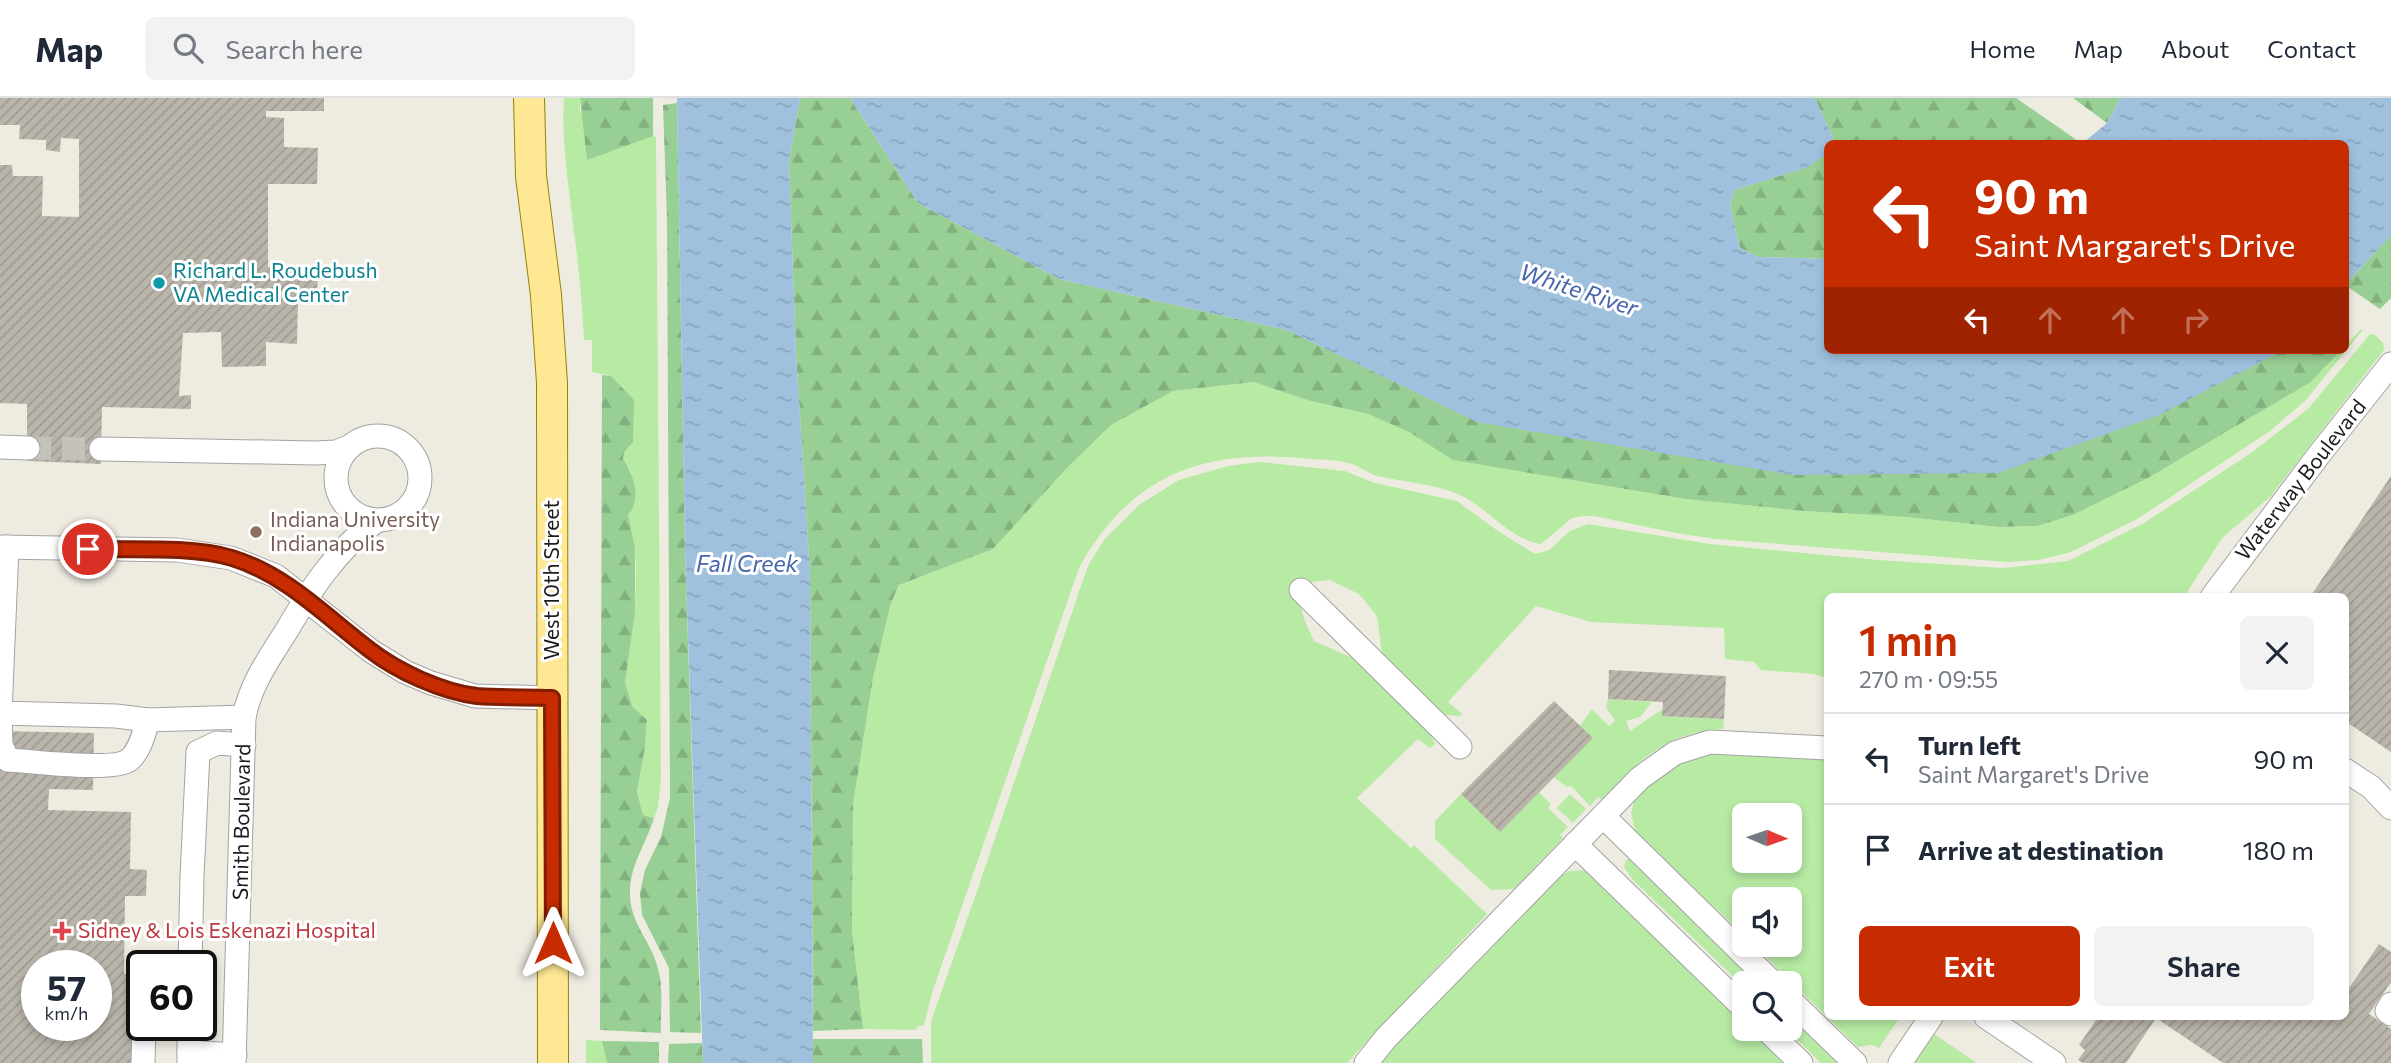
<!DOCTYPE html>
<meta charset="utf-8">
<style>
body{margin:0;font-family:Commissioner,sans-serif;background:#f2f2f3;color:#1f2937;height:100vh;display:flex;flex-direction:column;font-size:26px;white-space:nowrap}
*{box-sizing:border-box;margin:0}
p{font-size:23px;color:#747a83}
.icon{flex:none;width:38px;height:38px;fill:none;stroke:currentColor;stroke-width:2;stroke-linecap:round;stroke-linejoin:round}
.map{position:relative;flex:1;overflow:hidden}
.side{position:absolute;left:1824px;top:495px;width:525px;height:427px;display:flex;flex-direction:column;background:#fff;border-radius:10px;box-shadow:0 4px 10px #0003}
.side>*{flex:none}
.top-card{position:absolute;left:1824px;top:42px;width:525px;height:214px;border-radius:10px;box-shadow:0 4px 10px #0003;background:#c72c00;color:#fff;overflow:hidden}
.needle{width:46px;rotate:92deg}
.buttons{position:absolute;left:1732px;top:705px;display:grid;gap:14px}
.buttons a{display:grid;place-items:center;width:70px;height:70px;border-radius:10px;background:#fff;box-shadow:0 4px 10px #0003;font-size:35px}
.speed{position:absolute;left:21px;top:852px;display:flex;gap:14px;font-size:35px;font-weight:700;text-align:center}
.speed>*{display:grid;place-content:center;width:91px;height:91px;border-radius:50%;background:#fff;box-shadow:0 4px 10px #0003;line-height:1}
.speed small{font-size:18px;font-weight:400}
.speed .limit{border:4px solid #111;border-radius:10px;background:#fff;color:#111}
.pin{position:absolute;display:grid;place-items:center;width:60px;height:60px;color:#fff;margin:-30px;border:4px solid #fff;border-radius:50%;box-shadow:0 2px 7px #0007}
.me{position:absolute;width:77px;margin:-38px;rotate:0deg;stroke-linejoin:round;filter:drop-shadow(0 0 5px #0008)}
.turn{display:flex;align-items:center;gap:24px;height:147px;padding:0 35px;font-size:32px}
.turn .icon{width:91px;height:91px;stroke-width:2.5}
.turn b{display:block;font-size:49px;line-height:60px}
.lanes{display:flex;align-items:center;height:66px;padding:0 35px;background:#0003;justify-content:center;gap:35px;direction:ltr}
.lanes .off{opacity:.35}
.round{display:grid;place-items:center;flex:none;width:74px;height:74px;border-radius:10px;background:#f2f2f3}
.summary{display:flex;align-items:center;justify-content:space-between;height:119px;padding:0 35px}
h1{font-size:42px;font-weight:600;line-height:52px;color:#c72c00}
.cta{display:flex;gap:14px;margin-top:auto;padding:14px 35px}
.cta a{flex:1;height:80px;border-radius:10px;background:#c72c00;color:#fff;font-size:28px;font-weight:600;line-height:80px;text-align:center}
.cta a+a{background:#f2f2f3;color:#1f2937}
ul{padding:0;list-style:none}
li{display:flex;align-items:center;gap:21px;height:91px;padding:0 35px;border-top:2px solid #e0e1e3}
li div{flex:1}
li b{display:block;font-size:26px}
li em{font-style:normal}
header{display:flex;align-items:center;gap:42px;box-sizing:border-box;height:98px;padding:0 35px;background:#fff;border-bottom:2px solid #e0e1e3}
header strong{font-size:33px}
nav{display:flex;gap:38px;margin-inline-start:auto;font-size:24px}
.search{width:490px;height:63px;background:#f2f2f3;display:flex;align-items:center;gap:18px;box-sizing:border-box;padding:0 24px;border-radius:10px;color:#747a83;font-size:26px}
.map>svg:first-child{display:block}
.grass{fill:#b7eba4;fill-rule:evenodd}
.forest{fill:url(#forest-firs)}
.water{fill:url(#water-ripples)}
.building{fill:url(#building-hatch);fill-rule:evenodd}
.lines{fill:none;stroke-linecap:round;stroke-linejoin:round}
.minor-tunnel{stroke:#c4c2ba;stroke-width:23;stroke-dasharray:23 11;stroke-linecap:butt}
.minor-casing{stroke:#a3a3a3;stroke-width:25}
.major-casing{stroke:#938300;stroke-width:32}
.minor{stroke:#fff;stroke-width:23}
.major{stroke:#ffe894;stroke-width:30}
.route-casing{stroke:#811d00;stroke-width:18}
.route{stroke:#c72c00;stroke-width:12}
.culture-dot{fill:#0f9aa8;stroke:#fff;stroke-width:2.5}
.education-dot{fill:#8d6e63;stroke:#fff;stroke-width:2.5}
.health-dot{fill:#e0444e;stroke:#fff;stroke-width:2.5}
.labels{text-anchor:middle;stroke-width:6;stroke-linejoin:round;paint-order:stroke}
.culture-label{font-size:21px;fill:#0d838f;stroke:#fff;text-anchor:start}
.street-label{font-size:21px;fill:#1c1c1c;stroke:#fff}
.education-label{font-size:21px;fill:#785e54;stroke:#fff;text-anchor:start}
.health-label{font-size:21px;fill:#be3a42;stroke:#fff;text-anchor:start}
.water-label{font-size:23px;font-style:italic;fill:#4663ae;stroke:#fff}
</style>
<header>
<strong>Map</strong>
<div class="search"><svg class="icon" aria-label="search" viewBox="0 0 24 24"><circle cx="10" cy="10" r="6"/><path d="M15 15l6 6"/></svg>Search here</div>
<nav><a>Home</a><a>Map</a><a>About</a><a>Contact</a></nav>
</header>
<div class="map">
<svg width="2391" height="965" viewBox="0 0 2391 965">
<defs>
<pattern id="forest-firs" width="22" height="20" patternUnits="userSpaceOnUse" patternTransform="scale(1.75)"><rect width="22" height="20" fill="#98cf94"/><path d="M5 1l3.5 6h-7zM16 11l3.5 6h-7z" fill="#82b17f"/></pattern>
<pattern id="water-ripples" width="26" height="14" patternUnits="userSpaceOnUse" patternTransform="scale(1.75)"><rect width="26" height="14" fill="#9fc1dd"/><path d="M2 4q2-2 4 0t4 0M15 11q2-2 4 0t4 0" fill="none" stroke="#88a5bd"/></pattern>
<pattern id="building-hatch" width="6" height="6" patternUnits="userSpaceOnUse" patternTransform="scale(1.75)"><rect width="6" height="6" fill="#bab5aa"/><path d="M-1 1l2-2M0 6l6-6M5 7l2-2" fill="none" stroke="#9f9b92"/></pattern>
</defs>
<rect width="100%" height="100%" fill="#eeece1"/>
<!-- grass -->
<g class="grass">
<path d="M564 0H580V14L656 39 661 681 658 709 654 720 643 717 637 694 645 649 647 622 632 608 625 584 635 515 636 470 635 449 628 417 631 374 623 362 624 354 611 278 592 274V242H584C582 206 579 170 574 134 569 90 561 44 564 0Z"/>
<path d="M2361 231 2362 233 2305 303 2270 333 2139 420 2071 454 2039 462 2007 464 1716 441 1681 436 1594 418H1582L1572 420 1541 446C1509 441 1488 410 1460 397 1437 386 1403 384 1377 378 1367 375 1359 367 1348 365 1334 361 1316 362 1301 360 1200 351 1129 379 1079 470L932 895 924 927 917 929 916 932 863 931 852 832 853 707 873 580 891 505 899 487 993 451 1067 370 1111 327 1173 293 1254 284 1307 302 1368 316 1409 334 1571 382 1685 401 1804 413 1907 419 1999 429 2037 428 2073 417 2148 380 2311 284 2341 252H2345V248Z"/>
<path d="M2374 236 2383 245 2384 252 2270 399 2222 440 2184 499H1827V580L1814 576 1761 572 1754 564 1725 561 1724 530 1591 524 1536 508 1448 604 1462 616 1460 618 1443 617 1383 564 1377 518 1359 496 1330 482 1302 485C1296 507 1305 523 1314 543L1353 560 1427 629 1435 646 1430 650 1418 641 1357 700 1411 750 1414 747 1487 816 1347 965H931V923L976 796 1081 488 1089 466 1104 442 1139 407 1179 382 1228 368 1260 364 1345 373 1375 385 1457 403 1498 433 1535 456 1549 452 1570 433 1588 426 1710 446 1878 462 2003 470 2068 463 2144 425 2251 355 2309 310 2369 237Z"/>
<path d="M1608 601 1652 604 1640 619 1626 623 1630 633 1663 611V618L1724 621 1723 631C1664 635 1640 662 1602 702L1598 699 1590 708 1571 688 1567 689 1553 679 1580 628 1592 611 1609 628 1615 623 1606 609Z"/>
<path d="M1733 651 1827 654V919L1754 847H1790V802H1745V838L1636 736 1631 715 1635 700 1643 692 1693 656ZM1745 718H1790V763H1745Z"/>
<polygon points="1538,693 1551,706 1548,710 1568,729 1560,737 1563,740 1514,791 1491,792 1435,741 1435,723 1461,696 1500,733"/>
<polygon points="1570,696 1586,711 1573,725 1557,710"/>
<polygon points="1630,760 1765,885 1745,886 1745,890 1632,781 1624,769 1626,762"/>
<polygon points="1588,772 1745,921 1745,931 1755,931 1789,965 1377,965 1549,785 1569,773"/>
<polygon points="1790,910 1846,965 1821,965 1786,931 1790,931"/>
<polygon points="1827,919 1900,919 1879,950 1872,947 1858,949"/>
<polygon points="1934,936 1977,965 1915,965"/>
<polygon points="586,942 602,943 607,965 586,965"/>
</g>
<!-- forest -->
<g class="forest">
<polygon points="580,0 653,0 653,38 587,62"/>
<polygon points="800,0 850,0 918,105 1059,181 1287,232 1478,324 2281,254 2284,252 2341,252 2311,284 2148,380 2073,417 2037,428 1999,429 1907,419 1804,413 1685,401 1453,362 1409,334 1368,316 1307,302 1254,284 1173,293 1111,327 1067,370 993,451 899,487 891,505 873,580 853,707 852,832 863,931 813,933 810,475 796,256 789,63"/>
<polygon points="1812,0 2016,0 2081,45 1833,45 1833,40 1815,1"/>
<polygon points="2073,0 2121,0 2107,25"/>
<polygon points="677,5 685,453 701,935 670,934 669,870 642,817 640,795 645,772 661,739 670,700 667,121 663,7"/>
<polygon points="1827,56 1827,161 1758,159 1740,150 1730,108 1734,92 1807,69"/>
<polygon points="2391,137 2391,200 2380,211 2345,187"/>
<path d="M602 277 611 278 634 302 633 344 624 354 623 361C634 378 642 400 628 417L635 449V515L625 584 632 608 647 622 645 649 637 694 643 717 654 720C646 746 629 769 630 796 630 826 652 844 658 871 664 891 660 915 661 935L600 932Z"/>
<polygon points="813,941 922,941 923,965 813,965"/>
<polygon points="602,943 659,944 659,965 607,965"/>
<polygon points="702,945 703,965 668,965 669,946"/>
</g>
<!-- water -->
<g class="water">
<polygon points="677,0 800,0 789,63 796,256 810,475 813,965 703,965 685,453"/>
<polygon points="850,0 1812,0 1815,1 1833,40 1833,45 1827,46 1827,56 1808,69 1734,92 1730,108 1740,150 1758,159 1827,161 1827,252 2284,252 2159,317 1998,375 1793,377 1477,324 1287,232 1059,181 918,105"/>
<polygon points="2121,0 2391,0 2391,137 2345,187 2345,46 2083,45 2107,25"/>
</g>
<!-- building -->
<g class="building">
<polygon points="0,0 324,0 324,13 266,13 266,19 284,20 284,49 318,50 317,86 268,86 268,169 318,168 317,202 298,202 297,246 266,244 266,268 222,269 221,234 183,235 179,298 191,297 191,311 102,309 101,366 27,363 27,306 0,305 0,67 12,67 13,78 43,78 42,118 79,119 79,41 61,40 60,54 46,52 46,42 19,41 20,27 0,27"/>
<polygon points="2391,378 2391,654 2345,623 2345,499 2310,499"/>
<polygon points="1609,572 1726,578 1724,621 1662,618 1663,604 1608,601"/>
<polygon points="1554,603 1593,640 1500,734 1461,696"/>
<path d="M0 633 94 635 93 692 49 691 48 712 131 714 130 771 147 772 146 798H125L124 876H140L138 965H0ZM37 868H96V928H37Z"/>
<polygon points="2379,846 2391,854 2391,884 2369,916 2391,931 2391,965 2223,965 2156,920 2126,965 2083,965 2078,962 2085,952 2079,947 2098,919 2246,919 2250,922 2252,919 2345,919 2345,896"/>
</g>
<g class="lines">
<!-- minor-tunnel -->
<polyline class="minor-tunnel" points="28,350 101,351"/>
<defs>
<g id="minor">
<circle cx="378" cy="380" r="42"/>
<polyline points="0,349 28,350"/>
<polyline points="101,351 315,355 336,354 351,348"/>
<polyline points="0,449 177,452 231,460 276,478 371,553 405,574 431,585 475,598 552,600"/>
<polyline points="7,449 0,615 116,618 148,622"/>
<polyline points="1301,492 1460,649"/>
<polyline points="2212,499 2318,358 2391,266"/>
<path d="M0 615 1 647 8 662C31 663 113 674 129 662 140 653 144 635 148 622L244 619"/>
<polyline points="2345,672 2371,689 2391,710"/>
<polyline points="1604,719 1774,886"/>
<polyline points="1575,746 1745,911"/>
<polyline points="190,868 192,779 198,654 217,645 244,647"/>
<polyline points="1790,902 1855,965"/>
<polyline points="2391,906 2387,913 2391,916"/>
<polyline points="1986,919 2054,965"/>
<polyline points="1766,931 1801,965"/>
<polyline points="189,954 235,957"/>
<polyline points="143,965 144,928"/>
<polyline points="189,965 189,928"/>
<path d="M234 965 244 619C251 585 269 561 287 532 311 491 337 451 376 423"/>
<polyline points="1366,965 1386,940 1640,680 1675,655 1710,644 1827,650"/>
<polyline points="1900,965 1931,919"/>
</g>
<polyline id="major" points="529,0 531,78 546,197 552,285 553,965"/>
</defs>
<!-- minor casing -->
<use href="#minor" class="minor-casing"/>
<!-- major casing -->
<use href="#major" class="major-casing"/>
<!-- minor -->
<use href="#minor" class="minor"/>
<!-- major -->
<use href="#major" class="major"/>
</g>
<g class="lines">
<defs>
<path id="route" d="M88 451C131 452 192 448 232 460 287 477 325 518 370 552 397 573 442 594 477 598 502 600 527 599 552 600L553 845"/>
</defs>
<!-- route casing -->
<use href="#route" class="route-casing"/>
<!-- route -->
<use href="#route" class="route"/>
</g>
<!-- markers -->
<circle class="culture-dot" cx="159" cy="185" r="7"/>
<circle class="education-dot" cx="256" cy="434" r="7"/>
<path class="health-dot" d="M58.5 822.5h7v7h7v7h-7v7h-7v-7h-7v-7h7z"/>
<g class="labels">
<!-- culture labels -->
<g class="culture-label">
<text x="173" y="180">Richard L. Roudebush<tspan x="173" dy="24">VA Medical Center</tspan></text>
</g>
<!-- street labels -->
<g class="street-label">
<text transform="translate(2301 382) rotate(-52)" y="7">Waterway Boulevard</text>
<text transform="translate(552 482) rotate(-90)" y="7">West 10th Street</text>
<text transform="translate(242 724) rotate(-89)" y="7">Smith Boulevard</text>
</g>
<!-- education labels -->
<g class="education-label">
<text x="270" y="429">Indiana University<tspan x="270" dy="24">Indianapolis</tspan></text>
</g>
<!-- health labels -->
<g class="health-label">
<text x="78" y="840">Sidney &amp; Lois Eskenazi Hospital</text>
</g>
<!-- water labels -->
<g class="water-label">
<text transform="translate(1579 192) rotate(18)" y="8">White River</text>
<text x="747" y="474">Fall Creek</text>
</g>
</g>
</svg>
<div class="buttons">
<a><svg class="needle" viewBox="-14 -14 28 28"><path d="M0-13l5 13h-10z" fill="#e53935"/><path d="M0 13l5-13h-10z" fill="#747a83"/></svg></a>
<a><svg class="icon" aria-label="sound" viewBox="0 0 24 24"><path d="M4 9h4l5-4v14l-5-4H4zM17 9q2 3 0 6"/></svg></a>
<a><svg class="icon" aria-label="search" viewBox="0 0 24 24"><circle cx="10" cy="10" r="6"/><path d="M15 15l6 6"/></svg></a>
</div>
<div class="speed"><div>57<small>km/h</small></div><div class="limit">60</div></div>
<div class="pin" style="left:88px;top:451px;background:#d93025"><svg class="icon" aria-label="arrive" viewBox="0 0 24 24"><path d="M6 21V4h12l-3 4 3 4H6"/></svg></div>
<svg class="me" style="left:553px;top:845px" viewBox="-20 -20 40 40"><path d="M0-17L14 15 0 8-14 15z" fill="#c72c00" stroke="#fff" stroke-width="4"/></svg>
<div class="top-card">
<div class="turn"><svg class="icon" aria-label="left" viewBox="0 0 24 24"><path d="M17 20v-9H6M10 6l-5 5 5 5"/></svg><div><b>90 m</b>Saint Margaret's Drive</div></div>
<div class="lanes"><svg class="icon" aria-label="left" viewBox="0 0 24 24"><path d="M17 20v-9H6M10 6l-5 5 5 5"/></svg><svg class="icon off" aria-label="ahead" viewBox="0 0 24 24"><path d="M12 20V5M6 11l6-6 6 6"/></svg><svg class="icon off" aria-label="ahead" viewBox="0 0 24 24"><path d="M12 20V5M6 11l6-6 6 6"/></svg><svg class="icon off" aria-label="right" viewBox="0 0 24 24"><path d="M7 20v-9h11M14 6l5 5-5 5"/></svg></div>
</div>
<section class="side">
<div class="summary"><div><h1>1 min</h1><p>270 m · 09:55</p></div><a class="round"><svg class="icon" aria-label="close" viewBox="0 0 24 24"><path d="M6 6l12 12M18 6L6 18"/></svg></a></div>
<ul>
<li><svg class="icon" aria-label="left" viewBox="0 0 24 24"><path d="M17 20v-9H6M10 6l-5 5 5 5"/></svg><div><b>Turn left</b><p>Saint Margaret's Drive</p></div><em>90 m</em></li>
<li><svg class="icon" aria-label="arrive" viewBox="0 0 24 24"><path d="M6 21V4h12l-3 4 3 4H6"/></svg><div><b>Arrive at destination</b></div><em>180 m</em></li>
</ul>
<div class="cta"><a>Exit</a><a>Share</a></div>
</section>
</div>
